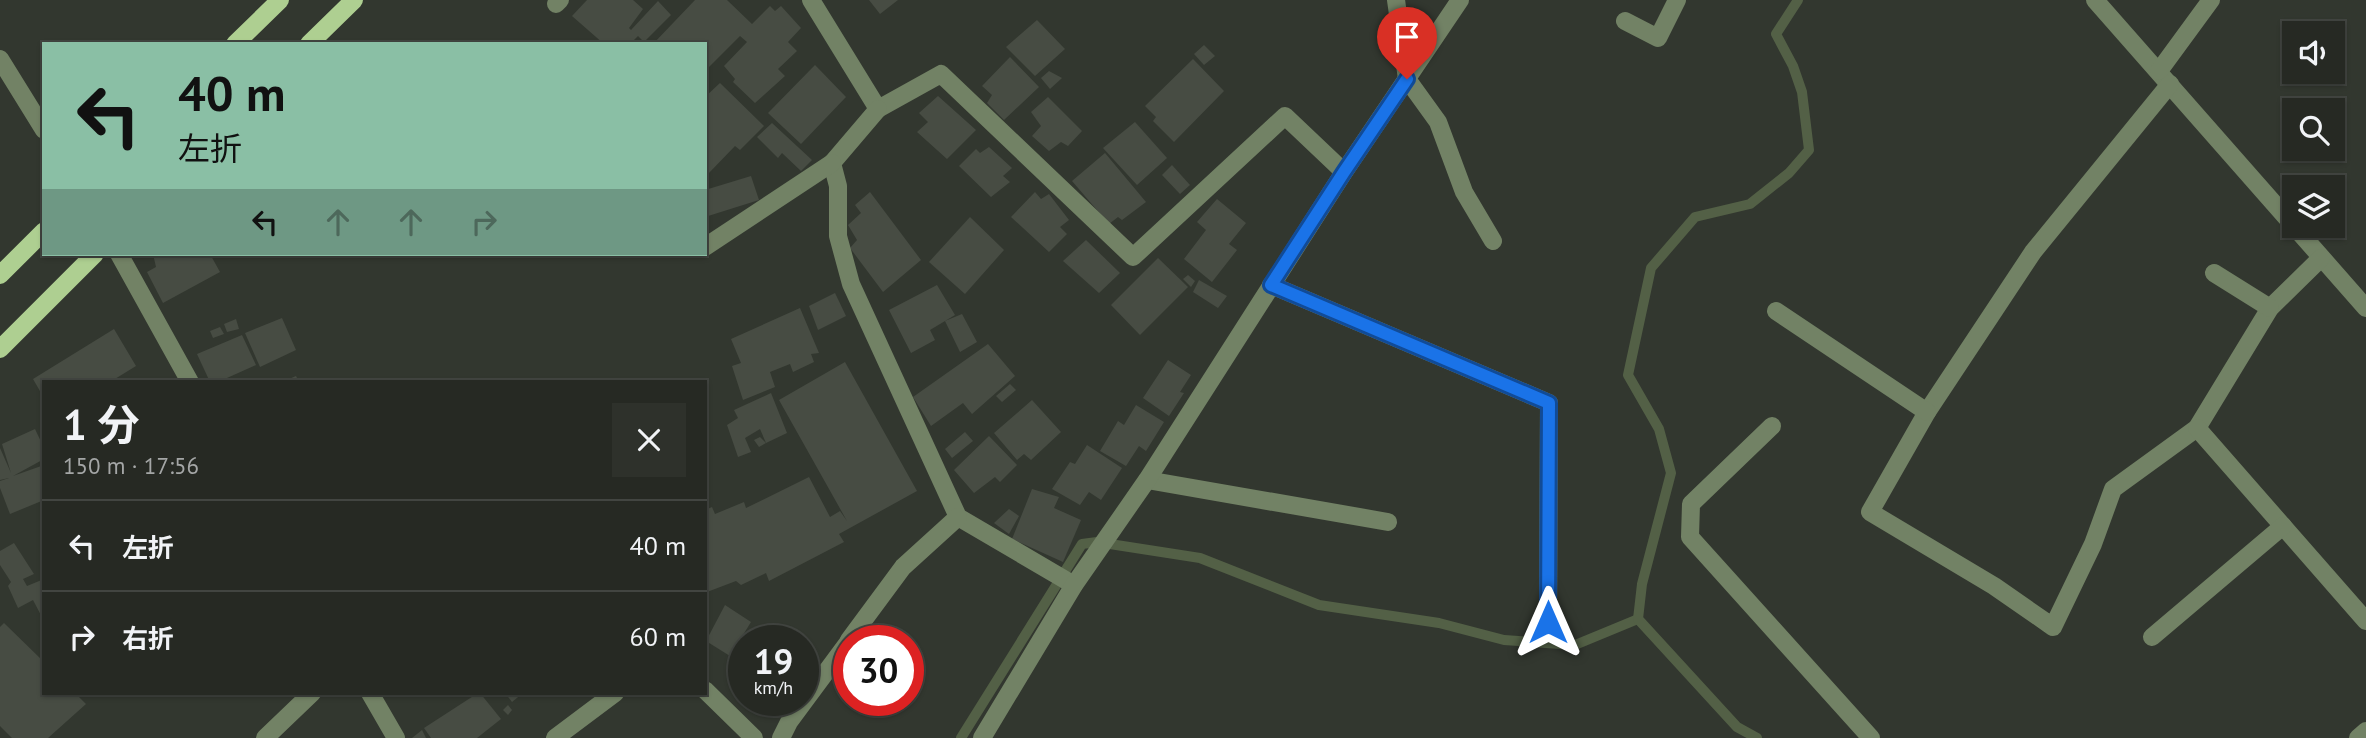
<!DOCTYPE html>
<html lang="ja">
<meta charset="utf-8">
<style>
body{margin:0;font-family:"PT Sans","Noto Sans JP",sans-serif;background:#2e312b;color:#f1f3f6;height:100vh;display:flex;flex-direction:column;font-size:26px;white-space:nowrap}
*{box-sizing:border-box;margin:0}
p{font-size:23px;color:#a4a6a6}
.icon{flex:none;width:38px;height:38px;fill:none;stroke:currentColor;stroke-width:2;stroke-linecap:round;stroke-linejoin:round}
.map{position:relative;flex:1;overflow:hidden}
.sheet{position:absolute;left:42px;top:380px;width:665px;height:315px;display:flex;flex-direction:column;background:#262923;border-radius:0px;box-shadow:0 2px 5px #0004,0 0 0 2px #424541}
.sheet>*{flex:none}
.hud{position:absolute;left:42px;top:42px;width:665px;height:214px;border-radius:0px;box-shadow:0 2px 5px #0004,0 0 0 2px #424541;background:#8abfa5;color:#111;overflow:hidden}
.controls{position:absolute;left:2282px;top:21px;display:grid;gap:14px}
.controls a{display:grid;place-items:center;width:63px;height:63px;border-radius:0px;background:#262923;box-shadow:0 2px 5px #0004,0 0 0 2px #424541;font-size:35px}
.speed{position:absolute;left:728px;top:625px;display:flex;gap:14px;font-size:35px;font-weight:700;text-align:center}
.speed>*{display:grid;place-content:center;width:91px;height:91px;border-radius:50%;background:#262923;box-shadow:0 2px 5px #0004,0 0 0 2px #424541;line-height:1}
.speed small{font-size:18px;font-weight:400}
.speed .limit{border:10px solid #d22;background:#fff;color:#111}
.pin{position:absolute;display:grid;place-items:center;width:60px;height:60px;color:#fff;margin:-72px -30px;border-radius:50% 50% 50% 0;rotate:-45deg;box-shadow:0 0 7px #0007}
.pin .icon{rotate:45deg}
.me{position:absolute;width:77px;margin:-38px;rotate:0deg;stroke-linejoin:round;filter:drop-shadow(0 0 5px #0008)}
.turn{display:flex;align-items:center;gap:24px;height:147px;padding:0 21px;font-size:32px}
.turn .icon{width:91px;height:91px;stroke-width:2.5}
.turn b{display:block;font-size:49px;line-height:60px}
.lanes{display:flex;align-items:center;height:66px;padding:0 21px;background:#0003;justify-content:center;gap:35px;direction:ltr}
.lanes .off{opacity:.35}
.round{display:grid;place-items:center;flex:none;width:74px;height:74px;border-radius:0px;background:#2e312b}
.overview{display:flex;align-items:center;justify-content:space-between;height:119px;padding:0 21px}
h1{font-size:42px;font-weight:700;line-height:52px}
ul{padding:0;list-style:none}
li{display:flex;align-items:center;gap:21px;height:91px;padding:0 21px;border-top:2px solid #424541}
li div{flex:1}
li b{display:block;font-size:26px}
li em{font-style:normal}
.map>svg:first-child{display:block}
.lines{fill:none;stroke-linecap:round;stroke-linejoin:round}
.stream{stroke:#536046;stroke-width:10}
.building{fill:#474c43}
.minor{stroke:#728265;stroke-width:18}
.major{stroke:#aecf91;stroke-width:18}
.route-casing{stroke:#114b97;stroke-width:18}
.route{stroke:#1a73e8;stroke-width:12}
</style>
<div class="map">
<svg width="2366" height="738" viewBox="0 0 2366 738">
<rect width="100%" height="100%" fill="#32372f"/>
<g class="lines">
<!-- stream -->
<g class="stream">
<polyline points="961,738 1082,544 1097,542 1200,558 1319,605 1439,623 1504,640 1575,645 1638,619"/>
<polyline points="1757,738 1737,727 1638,619 1642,584 1671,473 1659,429 1628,375 1651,268 1695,217 1750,204 1789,173 1809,150 1802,92 1793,66 1776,34 1798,0"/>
</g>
</g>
<!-- building -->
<g class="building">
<polygon points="587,0 633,0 643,9 629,28 631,30 658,1 671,15 644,42 638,36 630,44 604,44 572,16"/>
<polygon points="695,0 727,0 752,24 770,6 775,11 781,6 801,28 788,42 797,51 778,69 785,76 755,103 733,82 735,79 724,66 747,42 740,36 705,71 705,44 653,44"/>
<polygon points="869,0 898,0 880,14"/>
<polygon points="1037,20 1065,49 1035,76 1006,47"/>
<polygon points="1204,45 1215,56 1204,65 1194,54"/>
<polygon points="1010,57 1039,87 1004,120 987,103 992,95 982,86"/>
<polygon points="1193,59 1224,91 1174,142 1153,121 1156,117 1145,106"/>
<polygon points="815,65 846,97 801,144 768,113"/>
<polygon points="1049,71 1062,78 1050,89 1041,78"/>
<polygon points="720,83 764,126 740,150 735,146 707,175 705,97"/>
<polygon points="938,96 976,130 947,159 917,132 928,122 919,113"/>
<polygon points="1048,97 1082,131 1068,146 1061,142 1049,151 1032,136 1041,126 1031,112"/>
<polygon points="1135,122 1167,158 1137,185 1103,148"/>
<polygon points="772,123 812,160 801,171 782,153 778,158 757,137"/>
<polygon points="989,147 1012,168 1003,176 1010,182 991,197 959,166 976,149 980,153"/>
<polygon points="1105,153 1146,202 1122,220 1118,217 1109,224 1072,181"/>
<polygon points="1172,165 1190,185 1180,194 1162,175"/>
<polygon points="751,176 759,200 705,217 705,190"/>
<polygon points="870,192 921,260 883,292 850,248 857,240 848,225 861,213 855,205"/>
<polygon points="1035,192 1041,199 1049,194 1069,220 1060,227 1067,234 1049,252 1011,217"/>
<polygon points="1217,199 1246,223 1229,244 1237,250 1212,282 1184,259 1206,230 1197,222"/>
<polygon points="970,217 1004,250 965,294 929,262"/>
<polygon points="1086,240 1120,273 1099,293 1063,261"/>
<polygon points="153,254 210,254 220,272 163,303 147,272 156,267"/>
<polygon points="1158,258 1188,287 1140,335 1111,305"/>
<polygon points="1188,275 1195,281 1191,287 1183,279"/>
<polygon points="1199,280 1227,296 1218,308 1193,292"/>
<polygon points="937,285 955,315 945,321 962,314 977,342 960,352 945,321 930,330 935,340 911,353 889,310"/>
<polygon points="835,293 846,316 818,330 809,306"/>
<polygon points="800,308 819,353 811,354 814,362 793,372 790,364 770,372 775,387 743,400 732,366 741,363 731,339"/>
<polygon points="282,318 296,350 260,367 245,333"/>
<polygon points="236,319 239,329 227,332 224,324"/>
<polygon points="220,327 224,334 213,338 210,331"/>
<polygon points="114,329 136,366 110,382 44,382 44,398 33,379"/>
<polygon points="242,335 256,365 218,382 210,382 197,354"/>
<polygon points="988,344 1015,376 972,414 963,403 931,426 913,397"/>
<polygon points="1168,360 1191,375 1180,392 1184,393 1169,416 1143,398"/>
<polygon points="845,362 917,491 839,534 844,542 769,581 766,573 741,585 736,581 707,592 705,589 705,510 712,507 715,514 744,502 746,508 809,477 830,517 840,511 847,521 779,400"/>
<polygon points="296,376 299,382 282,382"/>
<polygon points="1010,384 1016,390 1002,402 996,396"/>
<polygon points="771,393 787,433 766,443 760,429 745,438 751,452 738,457 727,425 738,418 734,410"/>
<polygon points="1032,400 1061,432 1031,460 1024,454 1017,460 994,433"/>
<polygon points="1136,405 1164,422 1146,451 1139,446 1126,466 1100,451 1118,421 1124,425"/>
<polygon points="35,429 44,448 44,459 13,476 44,465 44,500 10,514 0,488 0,481 9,478 0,480 0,448 11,473 2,444"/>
<polygon points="965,432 973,441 952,458 945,449"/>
<polygon points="989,436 1017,465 1000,482 995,477 974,493 954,470"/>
<polygon points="760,437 766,443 759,447 754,440"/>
<polygon points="1087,445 1122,468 1101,500 1089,492 1080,505 1052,489 1070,462 1075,464"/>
<polygon points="1032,489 1059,497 1054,508 1081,520 1063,562 1012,539"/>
<polygon points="1009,509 1019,516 1009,534 994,523"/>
<polygon points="14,543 34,574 23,579 27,586 44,579 44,621 33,600 18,608 8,586 11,582 0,565 0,551"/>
<polygon points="725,605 751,622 730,656 706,641"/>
<polygon points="4,623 44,662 44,693 75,693 86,704 48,738 12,738 0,726 0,627"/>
<polygon points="478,693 480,693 501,719 477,738 431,738 424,728"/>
<polygon points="505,693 523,693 512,702"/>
<polygon points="508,705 512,710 508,715 503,710"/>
<polygon points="422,730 426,738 412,738"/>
</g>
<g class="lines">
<!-- minor -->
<g class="minor">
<polyline points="811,0 878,109 941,74 1133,257 1285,116 1344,172"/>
<polyline points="1396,0 1407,79 1438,122 1464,192 1493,241"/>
<polyline points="2095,0 2366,308"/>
<polyline points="556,4 560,0"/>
<polyline points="1625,21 1658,38 1677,0"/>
<polyline points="0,59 44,130"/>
<polyline points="2159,71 2211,0"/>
<polyline points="2170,84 2033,252 1927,412 1870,512 1994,586 2053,627 2093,544 2113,489 2197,428 2270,308 2321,258"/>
<polyline points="878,109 832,163 838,186 838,236 851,284 958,517 1074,585"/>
<polyline points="705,247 832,163"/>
<polyline points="119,254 190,382"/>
<polyline points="2214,273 2270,308"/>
<polyline points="1271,285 1549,403 1548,622"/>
<polyline points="1776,311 1927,412"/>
<polyline points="1772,426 1691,504 1690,537 1871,738"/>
<polyline points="2197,428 2366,621"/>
<polyline points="1147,480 1388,522"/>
<polyline points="2152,637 2283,526"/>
<polyline points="849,640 903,567 958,517"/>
<polyline points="705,690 754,738"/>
<polyline points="370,693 396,738"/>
<polyline points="265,738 312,693"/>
<polyline points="555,738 615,693"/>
<polyline points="781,738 789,722 849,641"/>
<polyline points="982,738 1074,585 1147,480 1344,172 1460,0"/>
<polyline points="2358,738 2366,731"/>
</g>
<!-- major -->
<g class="major">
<polyline points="235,44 280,0"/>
<polyline points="309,44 354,0"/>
<polyline points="0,275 44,231"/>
<polyline points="0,349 95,254"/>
</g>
</g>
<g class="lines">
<defs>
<polyline id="route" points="1407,79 1344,172 1271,285 1549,403 1548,622"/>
</defs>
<!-- route casing -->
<use href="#route" class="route-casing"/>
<!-- route -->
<use href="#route" class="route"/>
</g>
</svg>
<div class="controls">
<a><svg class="icon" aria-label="sound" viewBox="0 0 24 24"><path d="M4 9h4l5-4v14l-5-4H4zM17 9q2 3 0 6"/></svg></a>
<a><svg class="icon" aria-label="search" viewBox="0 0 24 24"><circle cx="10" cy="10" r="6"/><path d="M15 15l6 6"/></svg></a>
<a><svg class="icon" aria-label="layers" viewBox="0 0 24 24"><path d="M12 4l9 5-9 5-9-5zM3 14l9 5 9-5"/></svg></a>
</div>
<div class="speed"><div>19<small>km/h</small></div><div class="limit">30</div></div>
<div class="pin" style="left:1407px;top:79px;background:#d93025"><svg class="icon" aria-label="arrive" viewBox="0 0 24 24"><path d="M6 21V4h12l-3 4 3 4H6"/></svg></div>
<svg class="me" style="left:1548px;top:622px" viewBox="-20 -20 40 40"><path d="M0-17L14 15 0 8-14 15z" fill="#1a73e8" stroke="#fff" stroke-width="4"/></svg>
<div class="hud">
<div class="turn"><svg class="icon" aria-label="left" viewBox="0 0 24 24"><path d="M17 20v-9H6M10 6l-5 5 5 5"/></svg><div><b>40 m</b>左折</div></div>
<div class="lanes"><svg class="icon" aria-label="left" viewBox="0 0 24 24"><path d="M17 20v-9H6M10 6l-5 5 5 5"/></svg><svg class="icon off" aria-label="ahead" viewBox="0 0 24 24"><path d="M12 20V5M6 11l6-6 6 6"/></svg><svg class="icon off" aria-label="ahead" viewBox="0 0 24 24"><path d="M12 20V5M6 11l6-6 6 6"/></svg><svg class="icon off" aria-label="right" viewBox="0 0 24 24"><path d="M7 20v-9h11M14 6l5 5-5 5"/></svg></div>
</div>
<section class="sheet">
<div class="overview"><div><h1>1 分</h1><p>150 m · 17:56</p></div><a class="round"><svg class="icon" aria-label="close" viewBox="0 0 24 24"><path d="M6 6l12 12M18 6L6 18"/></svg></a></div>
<ul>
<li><svg class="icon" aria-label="left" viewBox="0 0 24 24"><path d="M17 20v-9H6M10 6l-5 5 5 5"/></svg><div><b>左折</b></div><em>40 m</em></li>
<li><svg class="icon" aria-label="right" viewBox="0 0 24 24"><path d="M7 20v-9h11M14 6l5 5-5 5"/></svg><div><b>右折</b></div><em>60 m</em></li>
</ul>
</section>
</div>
